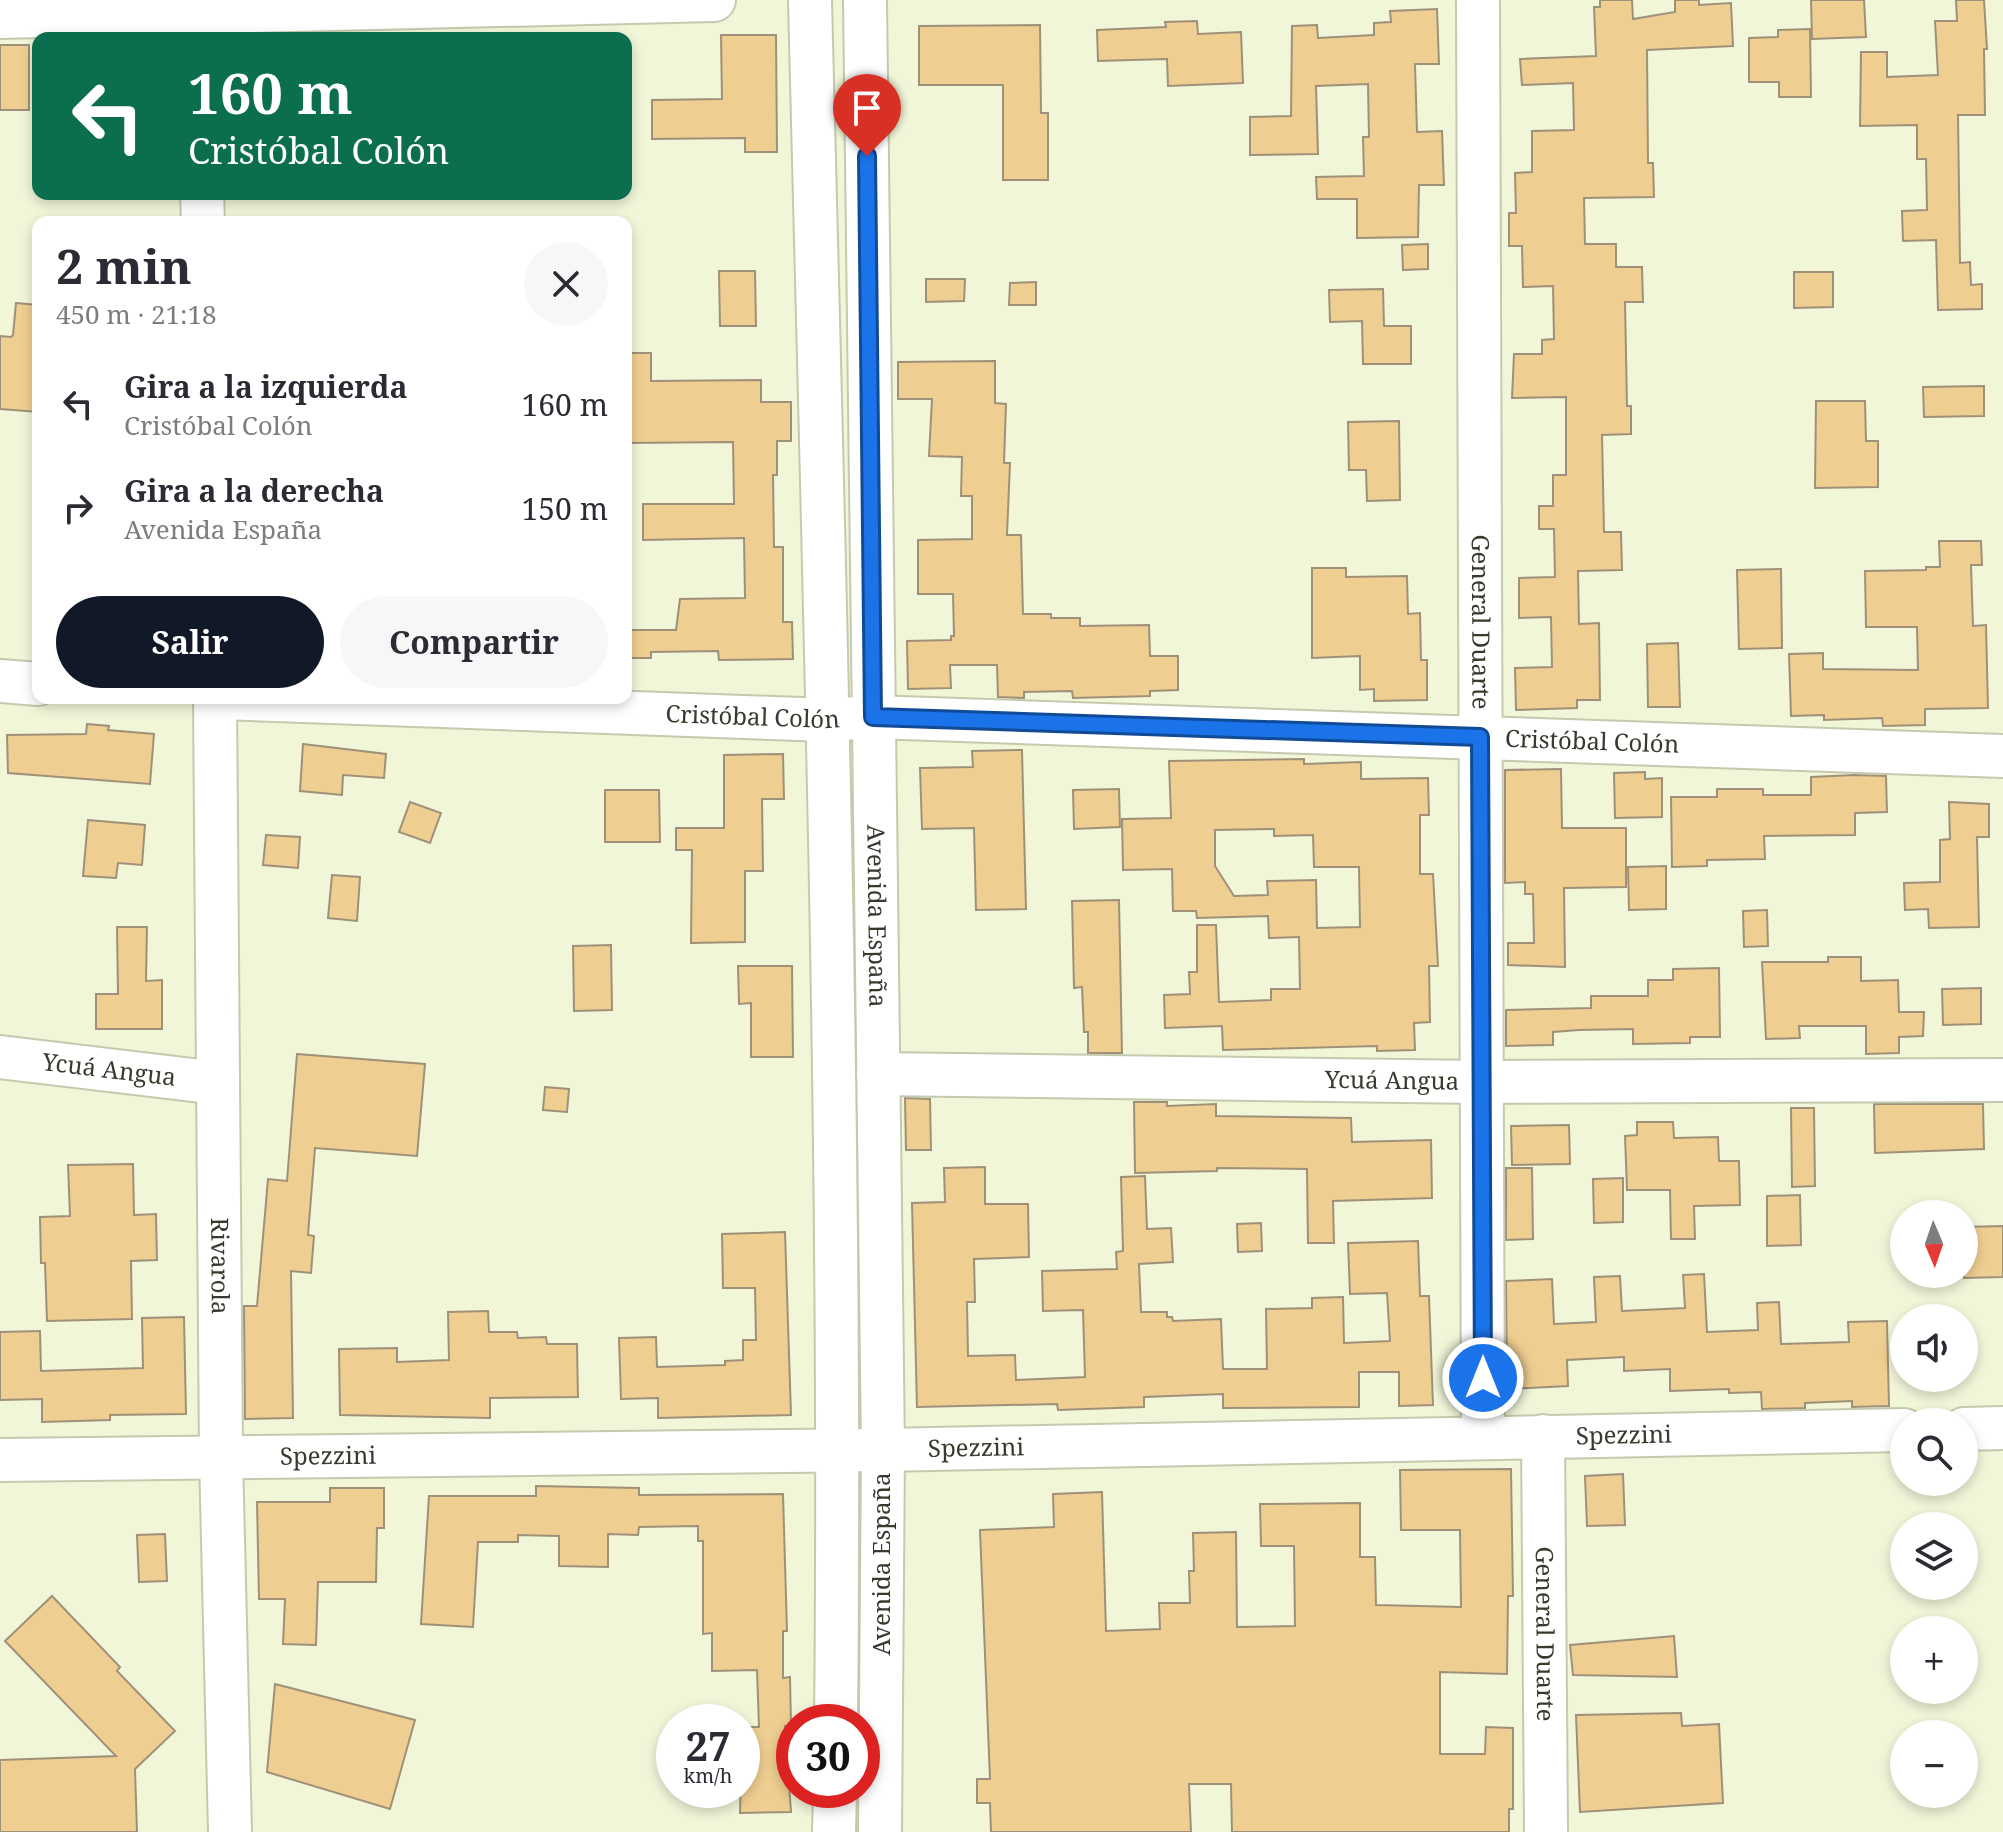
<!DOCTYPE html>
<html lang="es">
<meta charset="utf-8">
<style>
body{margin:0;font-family:"Noto Serif",serif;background:#f7f7f7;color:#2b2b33;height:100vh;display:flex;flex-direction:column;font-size:30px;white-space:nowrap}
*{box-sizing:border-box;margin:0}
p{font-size:26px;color:#7c7c81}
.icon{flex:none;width:44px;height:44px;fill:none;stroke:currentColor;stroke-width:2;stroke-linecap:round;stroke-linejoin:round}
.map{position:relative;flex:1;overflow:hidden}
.side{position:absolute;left:32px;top:216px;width:600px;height:488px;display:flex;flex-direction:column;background:#fff;border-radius:16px;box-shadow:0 4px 12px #0003}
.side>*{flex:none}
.guide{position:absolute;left:32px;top:32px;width:600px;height:168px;border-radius:16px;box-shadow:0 4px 12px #0003;background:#0b6e4f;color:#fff;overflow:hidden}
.needle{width:52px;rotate:178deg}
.controls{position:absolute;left:1890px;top:1200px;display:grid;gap:16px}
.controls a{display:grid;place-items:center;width:88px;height:88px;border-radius:50%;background:#fff;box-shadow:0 4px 12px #0003;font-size:40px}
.speed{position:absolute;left:656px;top:1704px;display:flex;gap:16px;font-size:40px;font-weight:700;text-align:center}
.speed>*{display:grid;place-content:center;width:104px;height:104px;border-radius:50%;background:#fff;box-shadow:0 4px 12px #0003;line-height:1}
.speed small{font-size:20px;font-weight:400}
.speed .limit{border:12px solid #d22;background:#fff;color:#111}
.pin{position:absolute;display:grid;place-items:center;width:68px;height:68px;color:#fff;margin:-82px -34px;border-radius:50% 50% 50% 0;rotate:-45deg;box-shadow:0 0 8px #0007}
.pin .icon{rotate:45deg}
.me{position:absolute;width:88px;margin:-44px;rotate:0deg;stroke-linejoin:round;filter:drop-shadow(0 0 6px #0008)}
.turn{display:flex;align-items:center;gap:28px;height:168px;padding:0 24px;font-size:36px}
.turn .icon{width:104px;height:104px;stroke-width:2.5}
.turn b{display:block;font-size:56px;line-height:68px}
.round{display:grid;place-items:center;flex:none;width:84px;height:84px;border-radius:42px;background:#f7f7f7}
.summary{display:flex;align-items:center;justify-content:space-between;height:136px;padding:0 24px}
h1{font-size:48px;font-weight:700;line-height:60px}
.button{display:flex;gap:16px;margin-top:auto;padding:16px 24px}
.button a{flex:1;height:92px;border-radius:48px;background:#111827;color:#fff;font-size:32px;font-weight:700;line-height:92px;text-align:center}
.button a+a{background:#f7f7f7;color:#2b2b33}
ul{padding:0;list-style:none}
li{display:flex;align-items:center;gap:24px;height:104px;padding:0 24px}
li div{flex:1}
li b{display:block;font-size:30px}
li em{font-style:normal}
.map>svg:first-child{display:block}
.building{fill:#efce91;stroke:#9f9179;stroke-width:2;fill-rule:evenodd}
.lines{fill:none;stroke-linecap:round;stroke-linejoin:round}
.minor-casing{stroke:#c5caae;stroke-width:46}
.minor{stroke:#fff;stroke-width:42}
.route-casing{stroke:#114b97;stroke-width:20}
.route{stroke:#1a73e8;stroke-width:14}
.labels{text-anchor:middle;stroke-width:8;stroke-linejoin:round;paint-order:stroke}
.street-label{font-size:24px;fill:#383a2e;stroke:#fff}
</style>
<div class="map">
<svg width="2003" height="1832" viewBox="0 0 2003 1832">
<rect width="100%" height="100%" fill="#f1f6d9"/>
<!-- building -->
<g class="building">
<polygon points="1600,0 1632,0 1633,19 1675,12 1675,0 1699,0 1699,5 1731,3 1733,46 1647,50 1648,163 1653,163 1654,197 1584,198 1585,244 1616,244 1616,267 1642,267 1643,302 1625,302 1627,406 1631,406 1631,434 1602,435 1604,532 1621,532 1622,570 1578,571 1579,624 1599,623 1600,700 1577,700 1577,708 1516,710 1515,668 1552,667 1551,617 1519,618 1519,578 1555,577 1554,529 1539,529 1539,506 1553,506 1553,475 1566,475 1566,397 1512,398 1514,354 1542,354 1542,340 1554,339 1553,286 1523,287 1522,246 1509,246 1509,213 1516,213 1515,173 1532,172 1532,131 1574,130 1573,83 1522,85 1520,59 1596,56 1594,7 1600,7"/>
<polygon points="1811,0 1864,0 1866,37 1812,39"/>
<polygon points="1956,0 1984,0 1987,49 1984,49 1985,115 1958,115 1960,263 1970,262 1971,285 1982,284 1982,309 1938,310 1936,240 1903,241 1902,211 1927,210 1926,159 1917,159 1917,125 1860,126 1861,52 1887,52 1887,77 1938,75 1935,21 1957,21"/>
<polygon points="1437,9 1439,64 1415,64 1417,132 1442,131 1444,185 1419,185 1418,237 1357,238 1357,199 1317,199 1316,177 1364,176 1363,137 1369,137 1368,84 1316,86 1318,154 1250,155 1250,117 1291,116 1292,26 1317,25 1318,38 1374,35 1374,23 1391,22 1390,11"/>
<polygon points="1197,21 1198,34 1241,32 1243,83 1168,86 1167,59 1098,61 1097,30 1166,27 1165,22"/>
<polygon points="1040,25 1041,113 1048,113 1048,180 1003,180 1003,85 919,85 919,26"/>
<polygon points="1810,29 1811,97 1779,97 1779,82 1749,82 1749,38 1778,37 1778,30"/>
<polygon points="721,35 776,35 777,152 745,152 745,138 652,139 652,100 722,99"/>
<rect x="0" y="45" width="29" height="65"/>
<polygon points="1428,244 1428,269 1403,270 1402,245"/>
<polygon points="719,271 755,271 756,326 720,326"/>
<polygon points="1794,272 1833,272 1833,307 1794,308"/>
<polygon points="926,279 965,279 964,301 926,302"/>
<polygon points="1036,282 1036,305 1009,305 1010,283"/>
<polygon points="1383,289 1384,326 1411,326 1411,364 1363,364 1362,321 1330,322 1329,290"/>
<polygon points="16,303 38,305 38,412 0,409 0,336 11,337 13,335"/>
<polygon points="626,353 651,353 651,381 761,380 761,402 791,402 791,441 777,441 777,475 773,475 774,547 783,547 783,622 792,622 793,659 719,660 718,651 651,652 651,658 626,658 626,630 676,630 680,599 745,598 744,538 643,540 643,504 734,504 733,442 626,443"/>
<polygon points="995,361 995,403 1006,404 1004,463 1010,463 1007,535 1021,535 1023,614 1051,614 1051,618 1080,618 1080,626 1149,625 1150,656 1178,656 1178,690 1150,691 1150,696 1073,698 1072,691 1024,692 1024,698 998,697 997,665 950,665 951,688 908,689 907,641 951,640 951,636 954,636 953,594 918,594 918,540 972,539 972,496 961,496 962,457 929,456 932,399 898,399 898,362"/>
<polygon points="1984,386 1984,416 1924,417 1923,387"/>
<polygon points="1816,401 1865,401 1866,441 1878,441 1878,487 1815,488"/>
<polygon points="1399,421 1400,500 1367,501 1366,470 1349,470 1348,422"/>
<polygon points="1939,541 1981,541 1982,565 1971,565 1973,626 1986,625 1988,708 1925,709 1925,725 1883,726 1882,718 1824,720 1824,715 1791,716 1789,654 1823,653 1823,669 1918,670 1917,627 1866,627 1865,571 1926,570 1926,567 1940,567"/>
<polygon points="1312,568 1346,568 1346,577 1407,576 1408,614 1420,613 1421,660 1427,660 1427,700 1374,701 1374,689 1360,690 1360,656 1312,658"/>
<polygon points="1781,569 1782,648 1739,649 1737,570"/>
<polygon points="1678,643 1680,707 1648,707 1647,644"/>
<polygon points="87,724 109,726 108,730 154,734 150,784 8,773 7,735 86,734"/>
<polygon points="303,744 386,754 384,778 343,775 342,795 300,791"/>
<polygon points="1022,750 1026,909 976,910 974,828 922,829 920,768 973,767 972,751"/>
<polygon points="783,754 784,799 762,799 763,871 745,871 745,942 691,943 692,850 676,850 676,828 724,828 724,755"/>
<path d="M1304 759V764L1361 762V779L1428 778 1429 815H1420V874H1433L1438 966H1429L1430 1022 1414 1023 1415 1050 1377 1051V1046L1223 1050 1222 1026 1165 1028 1164 995 1190 994 1189 972H1197V925H1216L1219 1002 1271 1000V989H1300L1299 937 1269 938 1268 916 1197 918 1196 911H1173L1172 869 1123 870 1122 819 1171 818 1169 761ZM1274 829V836L1313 835 1314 867H1359L1360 927 1317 928 1316 880 1267 881 1268 895 1234 896 1215 866V830Z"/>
<polygon points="1561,769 1562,828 1626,828 1626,887 1564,888 1565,967 1508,965 1508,943 1534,943 1533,894 1525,894 1525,882 1505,883 1505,770"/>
<polygon points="1645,772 1645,779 1662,778 1662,817 1615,818 1614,773"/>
<polygon points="1854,775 1886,776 1887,812 1855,813 1855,835 1764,836 1765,859 1707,860 1707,866 1672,867 1671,797 1717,797 1717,789 1763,789 1763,795 1811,795 1811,777"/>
<polygon points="1119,789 1120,827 1074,829 1073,790"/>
<polygon points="605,790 659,790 660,842 605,842"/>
<polygon points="410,802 441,813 430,843 399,832"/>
<polygon points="1949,802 1989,804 1989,837 1977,837 1979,927 1929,928 1928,909 1905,910 1904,883 1940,882 1940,840 1950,839"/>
<polygon points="88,820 145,825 142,865 118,863 116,878 83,876"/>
<polygon points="266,835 300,837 298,868 263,865"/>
<polygon points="1666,866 1666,909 1629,910 1628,867"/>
<polygon points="332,875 360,877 357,921 328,918"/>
<polygon points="1119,900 1122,1053 1088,1053 1088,1032 1084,1032 1082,987 1074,988 1072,901"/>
<polygon points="1767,910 1768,946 1744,947 1743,911"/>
<polygon points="117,927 147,927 146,981 162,980 162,1029 96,1029 96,994 118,994"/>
<polygon points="611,945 612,1010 574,1011 573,946"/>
<polygon points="1828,957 1861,957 1861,981 1898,980 1899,1012 1924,1012 1923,1036 1899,1037 1899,1053 1866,1054 1866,1026 1799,1026 1800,1038 1766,1039 1762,962 1828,962"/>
<polygon points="738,966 792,966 793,1057 751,1057 751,1003 739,1004"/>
<polygon points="1719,968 1720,1037 1690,1037 1690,1043 1633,1044 1633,1029 1579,1030 1553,1032 1553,1045 1506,1046 1506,1010 1591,1008 1591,996 1648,996 1648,980 1673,980 1673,969"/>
<polygon points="1981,988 1981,1024 1943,1025 1942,989"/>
<polygon points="297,1054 425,1064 417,1156 315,1148 308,1235 314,1236 311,1273 291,1271 293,1418 245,1419 244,1306 257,1306 268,1179 287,1181"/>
<polygon points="545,1087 569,1089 567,1112 543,1110"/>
<polygon points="905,1098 930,1099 931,1150 906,1150"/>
<polygon points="1134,1102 1167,1102 1167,1106 1216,1104 1216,1116 1351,1118 1352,1142 1431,1140 1432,1198 1333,1201 1334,1243 1308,1243 1307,1169 1217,1168 1217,1171 1135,1173"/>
<polygon points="1874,1104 1983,1104 1984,1149 1875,1153"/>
<polygon points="1791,1108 1814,1108 1815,1186 1792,1187"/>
<polygon points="1637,1122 1673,1122 1674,1138 1718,1137 1719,1161 1739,1161 1740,1205 1694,1206 1695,1239 1671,1239 1670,1190 1627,1190 1625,1136 1637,1135"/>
<polygon points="1569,1125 1570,1164 1512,1165 1511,1126"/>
<polygon points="133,1164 134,1215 156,1214 157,1260 131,1261 132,1319 47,1321 45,1263 41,1263 40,1217 70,1216 68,1165"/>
<polygon points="985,1167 985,1204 1028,1204 1029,1257 974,1259 975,1302 967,1302 968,1356 1015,1355 1016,1380 1085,1377 1083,1310 1043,1311 1042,1271 1117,1269 1116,1252 1123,1251 1121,1177 1145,1176 1147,1229 1171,1228 1173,1262 1139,1264 1141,1312 1167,1312 1167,1317 1172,1317 1173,1321 1221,1319 1223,1369 1267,1369 1266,1309 1312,1308 1312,1298 1343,1297 1344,1343 1390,1341 1387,1293 1350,1294 1348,1243 1418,1241 1420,1296 1429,1296 1433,1405 1399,1406 1399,1372 1359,1372 1359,1407 1223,1408 1223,1394 1144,1397 1144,1407 1058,1410 1057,1404 917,1407 912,1203 945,1202 944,1168"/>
<polygon points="1506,1168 1532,1168 1533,1239 1506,1240"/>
<polygon points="1623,1178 1623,1222 1594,1223 1593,1179"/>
<polygon points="1800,1195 1801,1245 1767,1246 1767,1196"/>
<polygon points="1261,1223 1262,1251 1238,1252 1237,1224"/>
<polygon points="2003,1226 2003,1277 1964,1278 1964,1227"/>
<polygon points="785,1232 791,1415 658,1418 658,1398 621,1399 619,1338 656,1337 657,1367 725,1365 725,1361 743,1360 743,1340 756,1340 755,1288 723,1288 722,1234"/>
<polygon points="1704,1274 1707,1332 1758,1330 1757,1303 1779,1302 1781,1344 1849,1342 1848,1322 1887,1321 1889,1406 1852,1407 1852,1401 1805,1403 1805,1408 1762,1409 1761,1392 1729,1393 1729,1389 1670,1391 1670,1369 1624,1371 1624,1357 1567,1360 1568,1386 1507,1389 1506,1281 1552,1279 1554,1324 1596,1322 1594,1277 1620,1276 1622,1311 1685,1308 1683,1275"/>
<polygon points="488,1311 489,1332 517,1332 518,1338 546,1337 547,1344 577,1344 578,1397 490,1398 490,1418 340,1415 339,1349 397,1348 397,1362 449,1360 448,1312"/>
<polygon points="184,1317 186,1414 110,1415 110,1420 42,1422 42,1399 0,1400 0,1332 40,1331 41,1371 143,1368 142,1318"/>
<polygon points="1511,1469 1513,1596 1508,1596 1507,1674 1440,1672 1440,1754 1485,1754 1486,1727 1513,1728 1513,1809 1509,1809 1509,1832 1232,1832 1231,1784 1189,1784 1191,1832 991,1832 990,1803 977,1803 977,1779 990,1779 980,1530 1054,1527 1053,1494 1102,1492 1106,1631 1160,1629 1159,1603 1190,1603 1189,1571 1194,1571 1193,1533 1236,1532 1237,1627 1295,1626 1294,1546 1261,1546 1260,1504 1360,1503 1360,1557 1375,1557 1376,1605 1461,1607 1460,1530 1401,1530 1400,1470"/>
<polygon points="1623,1474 1625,1525 1587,1526 1585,1476"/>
<polygon points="536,1486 639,1488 639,1495 783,1494 787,1631 783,1631 783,1678 790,1677 791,1726 785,1726 791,1812 740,1813 742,1727 759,1727 757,1670 712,1671 712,1633 703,1634 703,1541 698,1541 698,1526 639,1527 638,1535 608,1534 608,1567 559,1566 559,1536 518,1535 518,1542 478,1542 473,1627 421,1624 429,1496 536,1496"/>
<polygon points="330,1488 384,1488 384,1528 377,1528 376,1582 318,1582 316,1645 283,1644 285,1599 259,1599 257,1502 330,1502"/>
<polygon points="165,1534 167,1581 139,1582 137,1535"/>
<polygon points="52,1596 120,1667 117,1671 175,1731 135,1769 137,1832 0,1832 0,1760 116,1756 5,1641"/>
<polygon points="1674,1636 1677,1677 1573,1675 1570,1645"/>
<polygon points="275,1684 415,1720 390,1809 267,1772"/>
<polygon points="1681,1713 1682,1726 1719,1724 1723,1803 1580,1812 1576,1715"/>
</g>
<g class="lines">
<defs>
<g id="minor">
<path d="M810 0C824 574 842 1148 836 1722"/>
<path id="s1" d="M865 0 883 1450 880 1832"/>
<path id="s2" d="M1478 0 1483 1437"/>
<polyline points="0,17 714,0"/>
<polyline points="202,194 203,222"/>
<polyline points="0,681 38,684"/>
<path id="s3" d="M215 698 221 1457 230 1832"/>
<path id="s4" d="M223 698 827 720 873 717 2003 756"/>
<path id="s5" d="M0 1057 218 1083"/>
<path id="s6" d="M878 1074 1482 1082 2003 1080"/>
<polyline points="1964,1429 2003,1428"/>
<path id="s7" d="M1543 1436 1546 1832"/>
<path id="s8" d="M0 1460 883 1450 1904 1430"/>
<polyline points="834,1832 835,1790"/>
</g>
</defs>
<!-- minor casing -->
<use href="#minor" class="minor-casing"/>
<!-- minor -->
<use href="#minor" class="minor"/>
</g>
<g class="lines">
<defs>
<polyline id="route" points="867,156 873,717 1480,737 1483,1378"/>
</defs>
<!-- route casing -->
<use href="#route" class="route-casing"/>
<!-- route -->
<use href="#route" class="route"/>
</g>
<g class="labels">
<!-- street labels -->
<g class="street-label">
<text dy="8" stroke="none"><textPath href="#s2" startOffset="622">General Duarte</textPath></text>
<text dy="8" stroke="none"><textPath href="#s4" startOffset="530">Cristóbal Colón</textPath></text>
<text dy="8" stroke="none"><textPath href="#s4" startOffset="1370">Cristóbal Colón</textPath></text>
<text dy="8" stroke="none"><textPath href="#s1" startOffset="916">Avenida España</textPath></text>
<text dy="8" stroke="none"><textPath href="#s5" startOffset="110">Ycuá Angua</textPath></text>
<text dy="8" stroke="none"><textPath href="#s6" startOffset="514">Ycuá Angua</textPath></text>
<text dy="8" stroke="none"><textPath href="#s3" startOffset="568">Rivarola</textPath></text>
<text dy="8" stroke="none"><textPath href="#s8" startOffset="1624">Spezzini</textPath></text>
<text dy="8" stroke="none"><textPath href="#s8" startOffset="976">Spezzini</textPath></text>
<text dy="8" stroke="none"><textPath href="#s8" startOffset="328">Spezzini</textPath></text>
<text transform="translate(882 1564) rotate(-90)" y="8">Avenida España</text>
<text dy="8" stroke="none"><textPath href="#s7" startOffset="198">General Duarte</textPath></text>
</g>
</g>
</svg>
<div class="controls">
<a><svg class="needle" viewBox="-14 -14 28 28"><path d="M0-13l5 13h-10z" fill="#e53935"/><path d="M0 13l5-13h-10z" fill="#7c7c81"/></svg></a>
<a><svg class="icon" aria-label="sound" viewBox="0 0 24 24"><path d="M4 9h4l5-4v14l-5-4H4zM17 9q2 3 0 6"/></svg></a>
<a><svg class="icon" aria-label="search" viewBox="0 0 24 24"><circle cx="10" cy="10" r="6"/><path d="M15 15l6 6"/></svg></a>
<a><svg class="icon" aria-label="layers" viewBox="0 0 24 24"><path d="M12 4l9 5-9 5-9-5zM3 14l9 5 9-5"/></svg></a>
<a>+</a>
<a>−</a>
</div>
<div class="speed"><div>27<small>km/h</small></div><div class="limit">30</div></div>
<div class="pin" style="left:867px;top:156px;background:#d93025"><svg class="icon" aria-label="arrive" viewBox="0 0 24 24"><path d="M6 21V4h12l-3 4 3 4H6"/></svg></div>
<svg class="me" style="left:1483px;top:1378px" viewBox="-20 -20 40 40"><circle r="17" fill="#1a73e8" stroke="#fff" stroke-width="3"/><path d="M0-11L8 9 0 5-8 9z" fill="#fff"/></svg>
<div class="guide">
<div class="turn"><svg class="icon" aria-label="left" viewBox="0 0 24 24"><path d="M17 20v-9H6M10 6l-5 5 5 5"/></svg><div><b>160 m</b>Cristóbal Colón</div></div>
</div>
<section class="side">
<div class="summary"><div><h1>2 min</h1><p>450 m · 21:18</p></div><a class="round"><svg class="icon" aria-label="close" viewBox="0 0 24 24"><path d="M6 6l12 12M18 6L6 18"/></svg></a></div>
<ul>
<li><svg class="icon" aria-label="left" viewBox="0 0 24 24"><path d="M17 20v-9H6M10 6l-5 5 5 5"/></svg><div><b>Gira a la izquierda</b><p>Cristóbal Colón</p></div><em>160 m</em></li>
<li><svg class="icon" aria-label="right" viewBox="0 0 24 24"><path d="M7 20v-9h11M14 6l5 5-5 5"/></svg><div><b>Gira a la derecha</b><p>Avenida España</p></div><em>150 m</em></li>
</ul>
<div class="button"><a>Salir</a><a>Compartir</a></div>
</section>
</div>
